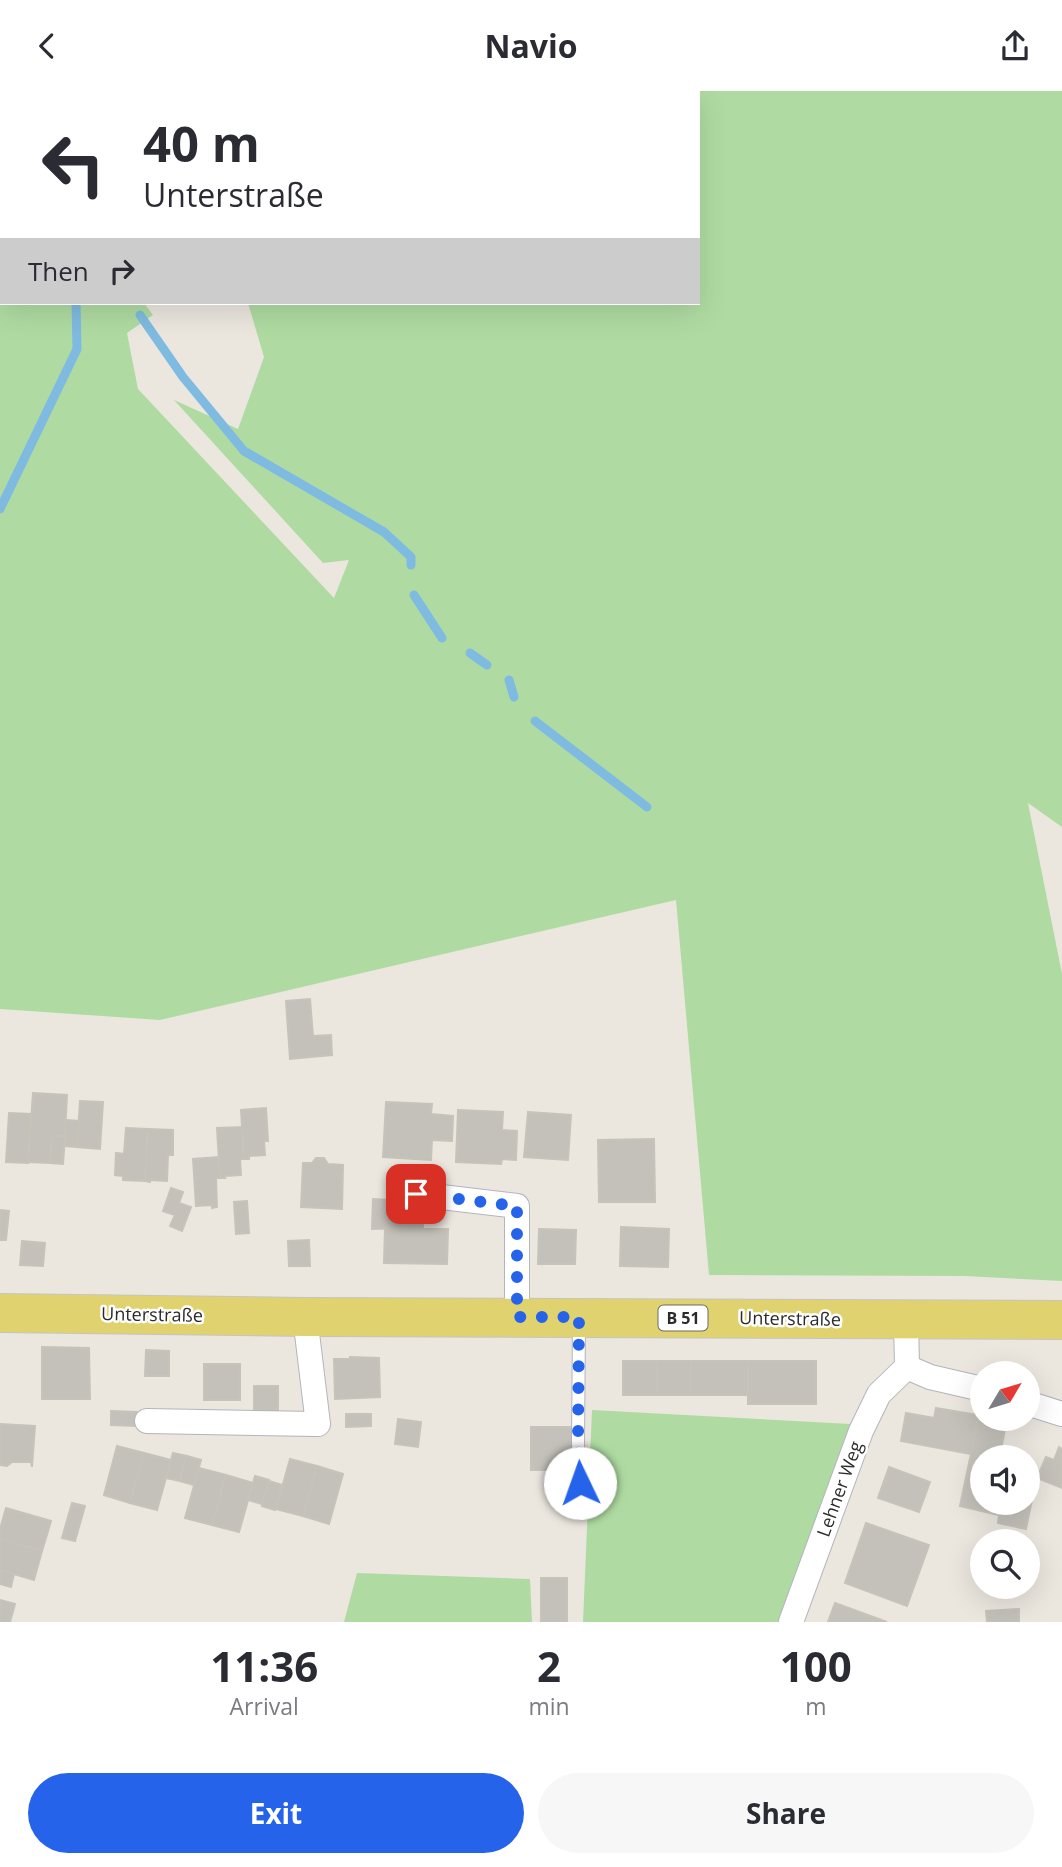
<!DOCTYPE html>
<meta charset="utf-8">
<style>
body{margin:0;font-family:"Open Sans",sans-serif;background:#f7f7f7;color:#2b2b33;height:100vh;display:flex;flex-direction:column;font-size:26px;white-space:nowrap}
*{box-sizing:border-box;margin:0}
p{font-size:23px;color:#7c7c81}
.icon{flex:none;width:38px;height:38px;fill:none;stroke:currentColor;stroke-width:2;stroke-linecap:round;stroke-linejoin:round}
.map{position:relative;height:1531px;overflow:hidden}
.side{display:flex;flex-direction:column;background:#fff;flex:1}
.side>*{flex:none}
.top-card{position:absolute;left:0px;top:0px;width:700px;height:214px;box-shadow:0 7px 28px #0002;background:#fff;color:#2b2b33;overflow:hidden}
.needle{width:46px;rotate:52deg}
.controls{position:absolute;left:970px;top:1270px;display:grid;gap:14px}
.controls a{display:grid;place-items:center;width:70px;height:70px;border-radius:50%;background:#fff;box-shadow:0 7px 28px #0002;font-size:35px}
.pin{position:absolute;display:grid;place-items:center;width:60px;height:60px;color:#fff;margin:-30px;border-radius:14px;box-shadow:0 4px 10px #0006}
.me{position:absolute;width:77px;margin:-38px;rotate:357deg;stroke-linejoin:round;filter:drop-shadow(0 0 5px #0008)}
.turn{display:flex;align-items:center;gap:24px;height:147px;padding:0 28px;font-size:32px}
.turn .icon{width:91px;height:91px;stroke-width:2.5}
.turn b{display:block;font-size:49px;line-height:60px}
.then{display:flex;align-items:center;height:66px;padding:0 28px;background:#0003;gap:14px;font-size:26px}
.eta{display:flex;justify-content:space-evenly;align-items:center;height:119px;text-align:center}
.eta b{font-size:42px;font-weight:700;line-height:49px}
.action{display:flex;gap:14px;margin-top:auto;padding:14px 28px}
.action a{flex:1;height:80px;border-radius:42px;background:#2563eb;color:#fff;font-size:28px;font-weight:700;line-height:80px;text-align:center}
.action a+a{background:#f7f7f7;color:#2b2b33}
header{display:flex;justify-content:space-between;align-items:center;height:91px;padding:0 28px;background:#fff;font-size:32px;font-weight:700}
.map>svg:first-child{display:block}
.green{fill:#afdba2}
.lines{fill:none;stroke-linecap:round;stroke-linejoin:round}
.stream{stroke:#7fbbe0;stroke-width:9}
.building{fill:#c4c1ba;stroke:#c6c3b9;stroke-width:2}
.lane-casing{stroke:#b3b4bd;stroke-width:14}
.street-casing{stroke:#b3b4bd;stroke-width:26}
.primary-casing{stroke:#c4c4c4;stroke-width:40}
.lane{stroke:#fff;stroke-width:12}
.street{stroke:#fff;stroke-width:24}
.primary{stroke:#e0d36f;stroke-width:38}
.route{stroke:#2563eb;stroke-width:12;stroke-dasharray:0 21.6}
.labels{text-anchor:middle;stroke-width:5;stroke-linejoin:round;paint-order:stroke}
.shield{fill:#fff;stroke:#6b6b6b;stroke-width:2}
.shield-label{font-size:16px;font-weight:bold;fill:#2b2b2b}
.street-label{font-size:18px;fill:#2b2b2b;stroke:#fff}
</style>
<header><svg class="icon" aria-label="back" viewBox="0 0 24 24"><path d="M15 5l-7 7 7 7"/></svg>Navio<svg class="icon" aria-label="share" viewBox="0 0 24 24"><path d="M12 15V3M7 8l5-5 5 5M5 13v7h14v-7"/></svg></header>
<div class="map">
<svg width="1062" height="1531" viewBox="0 0 1062 1531">
<rect width="100%" height="100%" fill="#ebe7df"/>
<!-- green -->
<g class="green">
<polygon points="0,0 9,0 9,2 2,2 2,212 144,212 153,224 127,242 138,298 334,507 349,469 323,472 174,309 238,338 264,266 248,212 698,212 698,2 188,2 188,0 1062,0 1062,736 1028,712 1062,883 1062,1190 964,1185 709,1184 676,809 160,929 0,918"/>
<polygon points="592,1319 851,1333 778,1531 583,1531"/>
<polygon points="357,1482 530,1488 532,1531 344,1531"/>
</g>
<g class="lines">
<!-- stream -->
<g class="stream">
<polyline points="0,59 2,60"/>
<polyline points="140,224 183,286 244,360 384,441 411,466 411,474"/>
<polyline points="0,418 77,258 76,212"/>
<polyline points="414,504 442,547"/>
<polyline points="470,562 487,574"/>
<polyline points="509,589 514,606"/>
<polyline points="535,630 647,716"/>
</g>
</g>
<!-- building -->
<g class="building">
<polygon points="310,908 313,945 331,944 332,964 290,968 286,910"/>
<polygon points="33,1002 67,1004 65,1045 52,1045 50,1072 28,1071"/>
<polygon points="80,1010 103,1011 100,1058 77,1056"/>
<polygon points="386,1011 432,1013 431,1023 453,1025 452,1050 432,1049 431,1069 383,1066"/>
<polygon points="266,1017 268,1050 264,1050 265,1064 249,1065 249,1068 244,1068 241,1019"/>
<polygon points="458,1019 503,1021 502,1039 517,1040 516,1069 502,1068 501,1073 456,1071"/>
<polygon points="528,1021 571,1024 568,1069 524,1066"/>
<polygon points="9,1022 31,1023 28,1072 6,1071"/>
<polygon points="66,1029 79,1030 77,1056 64,1055"/>
<polygon points="242,1036 244,1068 240,1068 241,1084 224,1085 225,1087 220,1087 217,1037"/>
<polygon points="126,1037 148,1038 145,1090 123,1089 123,1085 115,1084 116,1062 124,1063"/>
<polygon points="148,1038 173,1039 173,1064 168,1064 167,1090 150,1089 150,1091 145,1090"/>
<polygon points="52,1045 65,1045 63,1073 50,1072"/>
<polygon points="654,1048 655,1111 599,1111 598,1049"/>
<polygon points="218,1066 220,1087 216,1087 217,1116 212,1117 212,1114 196,1115 193,1068"/>
<polygon points="316,1067 324,1067 328,1073 343,1074 342,1118 301,1116 303,1072 312,1072"/>
<polygon points="171,1097 183,1101 179,1112 191,1116 182,1140 170,1135 175,1124 163,1120"/>
<polygon points="373,1108 408,1110 406,1137 372,1138"/>
<polygon points="247,1110 249,1142 236,1143 234,1111"/>
<polygon points="0,1119 9,1120 6,1149 0,1149"/>
<polygon points="406,1131 423,1131 423,1138 448,1138 447,1173 384,1172 385,1137 406,1137"/>
<polygon points="621,1136 669,1138 668,1176 620,1175"/>
<polygon points="539,1138 576,1139 575,1173 538,1173"/>
<polygon points="309,1149 310,1175 289,1175 288,1150"/>
<polygon points="22,1150 45,1152 43,1175 20,1174"/>
<polygon points="42,1256 89,1257 90,1308 42,1308"/>
<polygon points="146,1259 169,1260 169,1285 145,1285"/>
<polygon points="350,1266 379,1267 380,1306 335,1308 334,1268 350,1268"/>
<rect x="623" y="1270" width="34" height="34"/>
<rect x="657" y="1270" width="34" height="34"/>
<rect x="691" y="1270" width="57" height="34"/>
<rect x="748" y="1270" width="68" height="43"/>
<rect x="204" y="1273" width="36" height="36"/>
<rect x="254" y="1295" width="24" height="24"/>
<polygon points="981,1315 982,1328 1007,1328 1001,1359 1024,1364 1023,1367 982,1367 982,1412 1027,1412 1027,1403 1033,1404 1026,1438 998,1432 999,1424 960,1415"/>
<polygon points="936,1317 978,1324 971,1363 901,1350 906,1322 934,1327"/>
<polygon points="111,1320 137,1321 136,1335 111,1334"/>
<polygon points="346,1323 371,1323 371,1335 346,1336"/>
<polygon points="398,1328 421,1331 418,1356 395,1353"/>
<polygon points="0,1333 35,1335 32,1376 31,1371 12,1371 7,1375 0,1374"/>
<polygon points="531,1336 574,1336 574,1403 553,1403 553,1379 531,1379"/>
<polygon points="117,1355 144,1362 130,1412 104,1404"/>
<polygon points="1059,1356 1062,1358 1062,1397 1037,1387 1046,1366 1054,1369"/>
<polygon points="144,1362 171,1369 157,1419 130,1412"/>
<polygon points="173,1362 187,1365 180,1390 166,1387"/>
<polygon points="187,1365 201,1369 194,1394 180,1390"/>
<polygon points="290,1368 317,1375 303,1425 276,1418"/>
<polygon points="317,1375 343,1383 329,1433 303,1425"/>
<polygon points="889,1376 930,1391 919,1421 878,1407"/>
<polygon points="199,1377 226,1384 212,1434 185,1427"/>
<polygon points="226,1384 253,1392 239,1441 212,1434"/>
<polygon points="255,1385 269,1389 262,1413 248,1409"/>
<polygon points="269,1390 282,1394 275,1419 262,1415"/>
<polygon points="72,1412 85,1415 75,1450 62,1447"/>
<polygon points="6,1417 51,1430 42,1460 0,1448 0,1438"/>
<polygon points="866,1432 929,1454 907,1515 845,1492"/>
<polygon points="0,1448 42,1460 34,1489 0,1479"/>
<polygon points="0,1479 14,1483 11,1496 0,1493"/>
<rect x="541" y="1487" width="26" height="44"/>
<polygon points="0,1509 15,1513 10,1531 0,1531"/>
<polygon points="835,1512 887,1531 828,1531"/>
<polygon points="1019,1518 1019,1531 987,1531 986,1520"/>
</g>
<g class="lines">
<defs>
<polyline id="lane" points="579,1230 578,1351 581,1412"/>
<g id="street">
<polyline points="416,1103 517,1115 517,1226"/>
<polyline points="906,1229 907,1276"/>
<polyline points="907,1276 930,1286 982,1298"/>
<polyline points="1027,1312 1062,1323"/>
<polyline points="147,1330 318,1333 305,1226"/>
<polyline points="791,1531 861,1340 879,1303 907,1276"/>
</g>
<polyline id="primary" points="0,1222 305,1226 1062,1229"/>
</defs>
<!-- lane casing -->
<use href="#lane" class="lane-casing"/>
<!-- street casing -->
<use href="#street" class="street-casing"/>
<!-- primary casing -->
<use href="#primary" class="primary-casing"/>
<!-- lane -->
<use href="#lane" class="lane"/>
<!-- street -->
<use href="#street" class="street"/>
<!-- primary -->
<use href="#primary" class="primary"/>
</g>
<g class="lines">
<!-- route -->
<polyline class="route" points="416,1103 517,1115 517,1226 579,1226 578,1351 580,1392"/>
</g>
<g class="labels">
<!-- shield labels -->
<rect class="shield" x="658.5" y="1214.5" width="49" height="25" rx="5"/>
<g class="shield-label">
<text x="683" y="1233">B 51</text>
</g>
<!-- street labels -->
<g class="street-label">
<text transform="translate(152 1224) rotate(1)" y="6">Unterstraße</text>
<text transform="translate(790 1228) rotate(1)" y="6">Unterstraße</text>
<text transform="translate(840 1398) rotate(-70)" y="6">Lehner Weg</text>
</g>
</g>
</svg>
<div class="controls">
<a><svg class="needle" viewBox="-14 -14 28 28"><path d="M0-13l5 13h-10z" fill="#e53935"/><path d="M0 13l5-13h-10z" fill="#7c7c81"/></svg></a>
<a><svg class="icon" aria-label="sound" viewBox="0 0 24 24"><path d="M4 9h4l5-4v14l-5-4H4zM17 9q2 3 0 6"/></svg></a>
<a><svg class="icon" aria-label="search" viewBox="0 0 24 24"><circle cx="10" cy="10" r="6"/><path d="M15 15l6 6"/></svg></a>
</div>
<div class="pin" style="left:416px;top:1103px;background:#d93025"><svg class="icon" aria-label="arrive" viewBox="0 0 24 24"><path d="M6 21V4h12l-3 4 3 4H6"/></svg></div>
<svg class="me" style="left:580px;top:1392px" viewBox="-20 -20 40 40"><circle r="19" fill="#fff"/><path d="M0-13L10 11 0 6-10 11z" fill="#2563eb"/></svg>
<div class="top-card">
<div class="turn"><svg class="icon" aria-label="left" viewBox="0 0 24 24"><path d="M17 20v-9H6M10 6l-5 5 5 5"/></svg><div><b>40 m</b>Unterstraße</div></div>
<div class="then">Then<svg class="icon" aria-label="right" viewBox="0 0 24 24"><path d="M7 20v-9h11M14 6l5 5-5 5"/></svg></div>
</div>
</div>
<section class="side">
<div class="eta">
<div><b>11:36</b><p>Arrival</p></div>
<div><b>2</b><p>min</p></div>
<div><b>100</b><p>m</p></div>
</div>
<div class="action"><a>Exit</a><a>Share</a></div>
</section>
